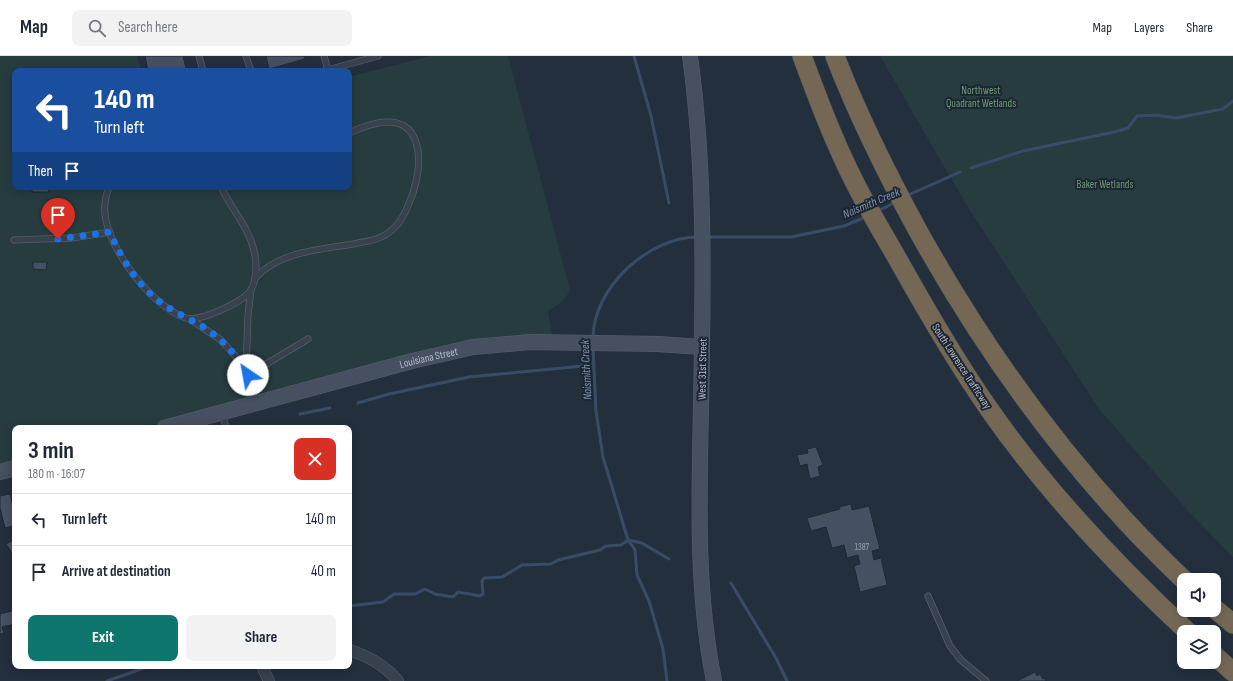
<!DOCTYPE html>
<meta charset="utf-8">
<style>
body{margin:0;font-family:"Sofia Sans Condensed",sans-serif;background:#f2f2f3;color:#1f2937;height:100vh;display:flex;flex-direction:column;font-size:15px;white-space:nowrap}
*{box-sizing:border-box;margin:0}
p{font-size:13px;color:#747a83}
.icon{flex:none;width:22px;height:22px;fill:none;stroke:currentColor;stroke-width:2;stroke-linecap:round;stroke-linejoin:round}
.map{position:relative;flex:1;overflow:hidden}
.side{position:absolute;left:12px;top:369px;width:340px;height:244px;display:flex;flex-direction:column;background:#fff;border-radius:8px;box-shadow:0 2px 10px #0003}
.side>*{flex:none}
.banner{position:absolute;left:12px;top:12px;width:340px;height:122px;border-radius:8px;box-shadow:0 2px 10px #0003;background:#1a4fa0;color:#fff;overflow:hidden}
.fabs{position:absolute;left:1177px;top:517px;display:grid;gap:8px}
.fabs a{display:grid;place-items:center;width:44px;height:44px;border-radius:8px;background:#fff;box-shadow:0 2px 10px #0003;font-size:20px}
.pin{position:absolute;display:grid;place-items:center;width:34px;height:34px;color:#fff;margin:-41px -17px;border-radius:50% 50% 50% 0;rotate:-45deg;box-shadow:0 0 4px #0007}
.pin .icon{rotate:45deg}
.me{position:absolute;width:44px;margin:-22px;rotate:327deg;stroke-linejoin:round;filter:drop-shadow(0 0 3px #0008)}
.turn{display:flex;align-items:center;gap:14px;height:84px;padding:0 16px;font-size:18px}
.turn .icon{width:52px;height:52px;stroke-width:2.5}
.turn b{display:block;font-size:28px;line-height:34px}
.then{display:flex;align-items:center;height:38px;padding:0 16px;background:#0003;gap:8px;font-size:15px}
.round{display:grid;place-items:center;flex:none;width:42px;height:42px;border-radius:8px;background:#f2f2f3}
.headline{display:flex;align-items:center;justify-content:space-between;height:68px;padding:0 16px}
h1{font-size:24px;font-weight:700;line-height:30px}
.button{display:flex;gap:8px;margin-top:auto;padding:8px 16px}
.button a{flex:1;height:46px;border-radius:8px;background:#0f766e;color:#fff;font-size:16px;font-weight:700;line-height:46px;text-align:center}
.button a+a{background:#f2f2f3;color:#1f2937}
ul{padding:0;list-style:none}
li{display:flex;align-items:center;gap:12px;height:52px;padding:0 16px;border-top:1px solid #e0e1e3}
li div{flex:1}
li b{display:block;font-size:15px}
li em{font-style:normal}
header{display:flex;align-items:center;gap:24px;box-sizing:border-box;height:56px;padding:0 20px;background:#fff;border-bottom:1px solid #e0e1e3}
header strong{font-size:19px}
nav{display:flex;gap:22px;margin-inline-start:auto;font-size:14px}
.search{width:280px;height:36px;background:#f2f2f3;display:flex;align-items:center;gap:10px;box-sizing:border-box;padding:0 14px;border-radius:8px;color:#747a83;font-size:15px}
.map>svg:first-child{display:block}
.green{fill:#263c3f}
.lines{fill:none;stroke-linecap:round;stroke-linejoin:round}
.stream{stroke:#394c67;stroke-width:3}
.building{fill:#455162;stroke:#1f2835}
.service-casing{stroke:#565f6c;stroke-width:7}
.minor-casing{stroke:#565f6c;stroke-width:12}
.secondary-casing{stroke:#565f6c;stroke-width:16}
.motorway-casing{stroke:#434c59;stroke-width:20}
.service{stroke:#38414e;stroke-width:5.5}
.minor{stroke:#38414e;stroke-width:11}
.secondary{stroke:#465061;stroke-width:15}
.motorway{stroke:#746855;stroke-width:19}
.route{stroke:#1a73e8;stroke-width:7;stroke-dasharray:0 12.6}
.labels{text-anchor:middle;stroke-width:4;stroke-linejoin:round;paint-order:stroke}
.number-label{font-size:9px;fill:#98a1af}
.park-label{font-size:11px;fill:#6b9a76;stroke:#1d2633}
.street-label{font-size:11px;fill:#b4bcc9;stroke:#1d2633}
.water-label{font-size:12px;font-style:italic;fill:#7c92b1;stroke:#1d2633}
</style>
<header>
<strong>Map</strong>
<div class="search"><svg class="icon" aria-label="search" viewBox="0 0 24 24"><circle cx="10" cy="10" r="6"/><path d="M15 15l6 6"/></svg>Search here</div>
<nav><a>Map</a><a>Layers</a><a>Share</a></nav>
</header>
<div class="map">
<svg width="1233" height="625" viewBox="0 0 1233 625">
<rect width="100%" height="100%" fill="#242f3e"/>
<!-- green -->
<g class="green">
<path d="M0 0H137L141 15H15V131H349V21L430 0H508L570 234C565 245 559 249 548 254L552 279 424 296 140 372H15V406L0 410Z"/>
<polygon points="880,0 1233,0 1233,501 1188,455 1099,353 966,148"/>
</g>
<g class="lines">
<!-- stream -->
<g class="stream">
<polyline points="634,0 651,60 669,147"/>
<polyline points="971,112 1023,95 1114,76 1128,72 1137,60 1156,59 1176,62 1223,53 1233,45"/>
<polyline points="906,140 960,116"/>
<polyline points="878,155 896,146"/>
<polyline points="706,181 791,181 844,170 866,161"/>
<path d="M593 282C593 232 649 180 699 181"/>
<polyline points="593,292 596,355 603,401 628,484 635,494 637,519 649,545 663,593 667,625"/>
<polyline points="358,347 389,338 469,321 593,309"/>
<polyline points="300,358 330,352"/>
<polyline points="731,527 776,602 787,625"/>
<polyline points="349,550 383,546 394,538 415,538 425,533 435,538 453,541 458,536 480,540 483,538 482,525 484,522 502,521 522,509 551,508 558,504 600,494 606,490 621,489 628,484 642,487 669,503"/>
<polyline points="107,625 150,610"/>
</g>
</g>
<!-- building -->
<g class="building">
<polygon points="145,0 183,0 186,12 179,14 180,15 148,15"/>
<polygon points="266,0 304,0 305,3 269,13"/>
<polygon points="32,131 48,131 49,136 32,136"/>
<polygon points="33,206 47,206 46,214 33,213"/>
<polygon points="816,391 823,409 818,411 820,420 810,423 807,408 800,410 797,399 808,397 807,393"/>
<polygon points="10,438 15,459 15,469 5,472 0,452 0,440"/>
<polygon points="851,448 852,454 869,450 880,493 872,495 874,504 881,502 887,529 860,536 854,510 860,508 858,499 847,502 844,489 832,492 826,471 811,475 807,462 840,453 839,451"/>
<polygon points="15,483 15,495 12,497 6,488"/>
<polygon points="15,554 15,568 2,571 4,577 0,578 0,558"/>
<polygon points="1035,616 1037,620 1040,618 1043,623 1045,622 1046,625 1017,625"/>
</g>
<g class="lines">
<defs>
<g id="service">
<polyline points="199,0 203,15"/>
<polyline points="246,0 251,15"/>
<polyline points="324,0 328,14"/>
<polyline points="324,15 378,0"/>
<path d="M109 131C106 139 104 149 105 158 108 193 152 251 186 262 200 266 244 246 251 234 257 223 257 207 254 195 249 171 231 153 221 131"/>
<polyline points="14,184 72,182 110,176"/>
<path d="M255 222C281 195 318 194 353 188 368 185 381 184 392 174 403 165 408 150 413 137 423 108 424 58 378 67 368 69 358 73 349 77"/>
<polyline points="251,234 248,259 246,312 256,347"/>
<polyline points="190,263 221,284 246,312"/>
<polyline points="248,319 308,283"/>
<polyline points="222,357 226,372"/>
<polyline points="928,540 950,590 961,604 986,625"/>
</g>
<g id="minor">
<path d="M349 594C368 600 385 609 398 625"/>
<polyline points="262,610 269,625"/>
</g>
<g id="secondary">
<path d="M690 0C706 117 703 235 701 352 699 444 696 535 714 625"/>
<path id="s1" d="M164 372 412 305 473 291 530 286 658 288 702 291"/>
<polyline points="0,416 15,412"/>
</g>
<g id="motorway">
<path d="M802 0C818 43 834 86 855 127 869 155 886 182 901 209 929 259 957 307 989 353 1046 435 1116 509 1188 576"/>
<path d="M835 0C858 60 886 116 917 173 989 303 1076 422 1184 524"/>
<polyline points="1214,552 1233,568"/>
<polyline points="1214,599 1233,616"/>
</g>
</defs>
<!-- service casing -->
<use href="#service" class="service-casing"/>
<!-- minor casing -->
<use href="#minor" class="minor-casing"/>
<!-- secondary casing -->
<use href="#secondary" class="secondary-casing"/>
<!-- motorway casing -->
<use href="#motorway" class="motorway-casing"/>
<!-- service -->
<use href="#service" class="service"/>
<!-- minor -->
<use href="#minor" class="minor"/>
<!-- secondary -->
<use href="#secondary" class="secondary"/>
<!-- motorway -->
<use href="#motorway" class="motorway"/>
</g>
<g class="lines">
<!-- route -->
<path class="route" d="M58 183 110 176C122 204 138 230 163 248 174 256 188 262 200 269 215 278 226 288 237 302 242 308 246 311 248 319"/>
</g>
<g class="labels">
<!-- number labels -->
<g class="number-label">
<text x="862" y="494">1387</text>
</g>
<!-- park labels -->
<g class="park-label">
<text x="981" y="38">Northwest<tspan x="981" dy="13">Quadrant Wetlands</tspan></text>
<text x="1105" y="132">Baker Wetlands</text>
</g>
<!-- street labels -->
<g class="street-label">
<text dy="4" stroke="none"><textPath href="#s1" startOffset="274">Louisiana Street</textPath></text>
<text transform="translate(962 310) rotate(57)" y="4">South Lawrence Trafficway</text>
<text transform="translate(702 313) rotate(-89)" y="4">West 31st Street</text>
</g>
<!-- water labels -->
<g class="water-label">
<text transform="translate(871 147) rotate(-23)" y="4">Naismith Creek</text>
<text transform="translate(586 314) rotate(-93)" y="4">Naismith Creek</text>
</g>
</g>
</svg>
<div class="fabs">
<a><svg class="icon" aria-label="sound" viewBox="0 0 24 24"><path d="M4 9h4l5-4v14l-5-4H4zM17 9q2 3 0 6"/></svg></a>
<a><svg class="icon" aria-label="layers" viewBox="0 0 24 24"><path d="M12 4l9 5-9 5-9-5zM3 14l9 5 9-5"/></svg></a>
</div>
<div class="pin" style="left:58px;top:183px;background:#d93025"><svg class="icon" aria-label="arrive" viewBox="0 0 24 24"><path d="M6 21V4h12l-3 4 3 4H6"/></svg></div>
<svg class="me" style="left:248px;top:319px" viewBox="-20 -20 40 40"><circle r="19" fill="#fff"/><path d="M0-13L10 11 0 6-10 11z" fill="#1a73e8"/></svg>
<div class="banner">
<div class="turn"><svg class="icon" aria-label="left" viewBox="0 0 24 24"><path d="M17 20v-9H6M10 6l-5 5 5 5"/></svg><div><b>140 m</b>Turn left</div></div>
<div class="then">Then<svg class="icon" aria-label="arrive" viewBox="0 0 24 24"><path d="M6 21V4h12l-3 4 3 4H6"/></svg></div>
</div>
<section class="side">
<div class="headline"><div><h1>3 min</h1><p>180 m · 16:07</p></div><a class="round" style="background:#d93025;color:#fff"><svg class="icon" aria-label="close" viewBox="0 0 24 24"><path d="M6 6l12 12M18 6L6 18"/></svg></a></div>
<ul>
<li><svg class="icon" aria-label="left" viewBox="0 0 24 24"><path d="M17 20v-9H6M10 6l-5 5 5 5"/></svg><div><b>Turn left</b></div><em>140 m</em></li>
<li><svg class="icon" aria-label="arrive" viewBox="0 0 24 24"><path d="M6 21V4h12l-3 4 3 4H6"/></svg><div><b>Arrive at destination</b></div><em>40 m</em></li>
</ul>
<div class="button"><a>Exit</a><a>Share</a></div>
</section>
</div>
